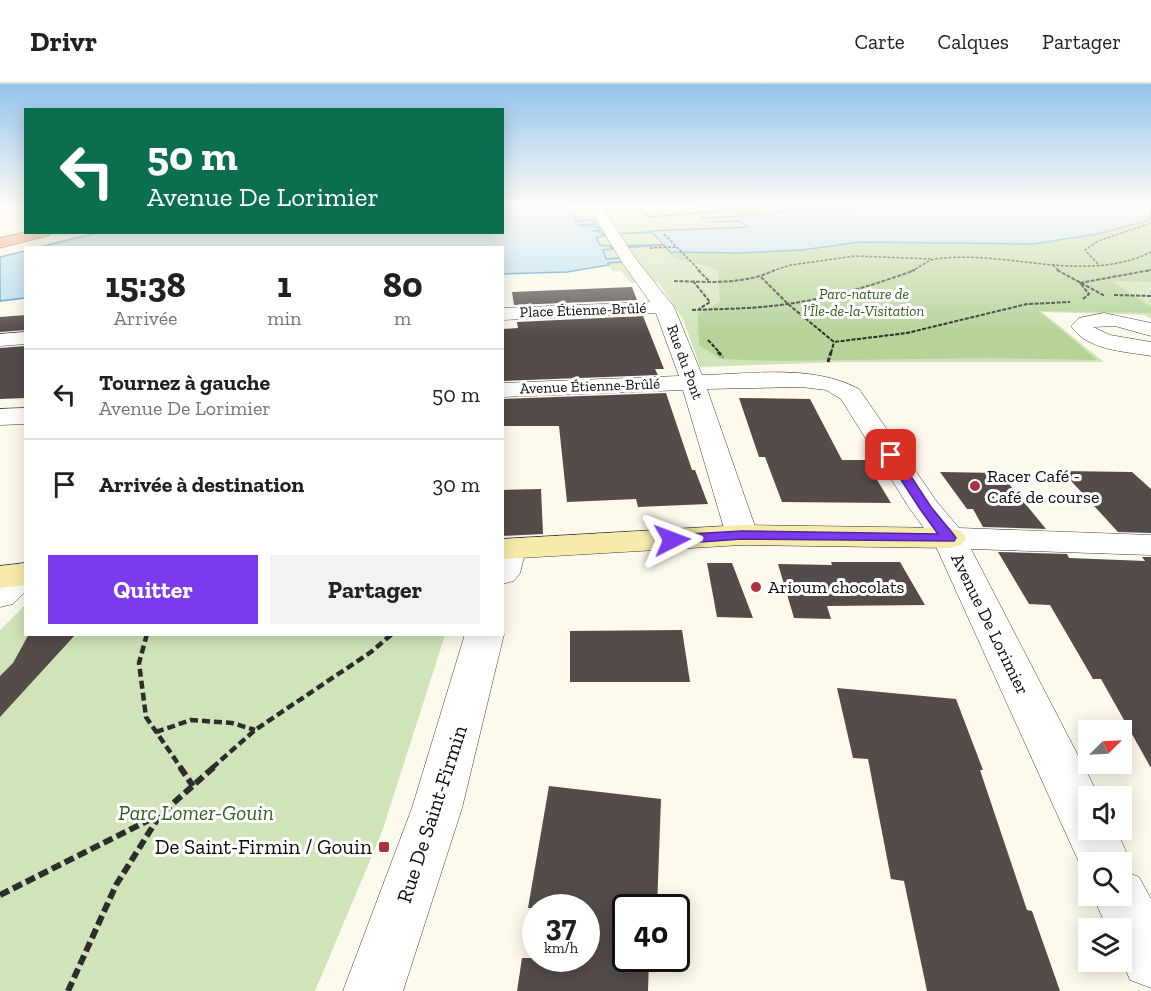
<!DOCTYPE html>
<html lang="fr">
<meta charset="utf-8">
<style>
body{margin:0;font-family:"Zilla Slab",serif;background:#f2f2f2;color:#202124;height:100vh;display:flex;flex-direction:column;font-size:22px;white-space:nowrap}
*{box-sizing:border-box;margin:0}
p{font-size:20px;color:#757577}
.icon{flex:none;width:33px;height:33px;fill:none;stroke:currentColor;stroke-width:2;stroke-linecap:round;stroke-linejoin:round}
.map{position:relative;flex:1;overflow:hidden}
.drawer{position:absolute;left:24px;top:162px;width:480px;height:390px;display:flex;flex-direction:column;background:#fff;border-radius:0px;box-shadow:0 3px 15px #0003}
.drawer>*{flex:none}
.top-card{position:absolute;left:24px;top:24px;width:480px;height:126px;border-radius:0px;box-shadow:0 3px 15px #0003;background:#0b6e4f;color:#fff;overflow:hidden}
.needle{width:39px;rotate:66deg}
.fabs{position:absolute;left:1078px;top:636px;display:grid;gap:12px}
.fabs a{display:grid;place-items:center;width:54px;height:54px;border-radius:0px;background:#fff;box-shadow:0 3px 15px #0003;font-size:30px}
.speed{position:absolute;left:522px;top:810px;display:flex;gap:12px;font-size:30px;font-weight:700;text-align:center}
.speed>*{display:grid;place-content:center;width:78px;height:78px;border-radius:50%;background:#fff;box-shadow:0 3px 15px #0003;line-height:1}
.speed small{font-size:15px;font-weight:400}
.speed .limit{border:3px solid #111;border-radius:9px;background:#fff;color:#111}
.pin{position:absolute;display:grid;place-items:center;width:51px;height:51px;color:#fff;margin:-26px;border-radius:12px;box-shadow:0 3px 9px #0006}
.me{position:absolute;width:66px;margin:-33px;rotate:87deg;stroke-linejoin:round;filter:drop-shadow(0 0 4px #0008)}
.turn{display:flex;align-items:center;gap:21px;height:126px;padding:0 24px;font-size:27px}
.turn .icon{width:78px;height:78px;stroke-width:2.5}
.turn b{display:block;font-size:42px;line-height:51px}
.eta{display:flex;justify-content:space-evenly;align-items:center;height:102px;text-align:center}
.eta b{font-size:36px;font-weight:700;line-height:42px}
.primary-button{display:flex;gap:12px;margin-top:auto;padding:12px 24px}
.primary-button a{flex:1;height:69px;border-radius:0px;background:#7c3aed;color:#fff;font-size:24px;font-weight:700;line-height:69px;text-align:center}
.primary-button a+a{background:#f2f2f2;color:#202124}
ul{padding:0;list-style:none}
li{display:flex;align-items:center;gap:18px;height:90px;padding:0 24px;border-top:2px solid #e0e0e0}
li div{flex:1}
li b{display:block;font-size:22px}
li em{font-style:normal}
header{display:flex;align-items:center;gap:36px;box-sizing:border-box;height:84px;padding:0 30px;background:#fff;border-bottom:2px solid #e0e0e0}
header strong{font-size:28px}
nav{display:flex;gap:33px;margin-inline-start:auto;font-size:21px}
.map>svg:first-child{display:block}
.green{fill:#d1e4b9}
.forest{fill:#b6d399}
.water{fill:#b5ddf0;stroke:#4395c0;stroke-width:1.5}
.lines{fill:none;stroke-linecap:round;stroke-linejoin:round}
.stream{fill:#4395c0;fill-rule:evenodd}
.building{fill:#534c49}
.street-casing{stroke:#3e3e3e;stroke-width:1}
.secondary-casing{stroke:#2d2d2d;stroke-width:1}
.highway-casing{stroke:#1c1c1c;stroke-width:1}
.path-far4{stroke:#2d2d2d;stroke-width:1.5;stroke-dasharray:3 1.5;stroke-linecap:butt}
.path-far3{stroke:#2d2d2d;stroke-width:2;stroke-dasharray:4 1.5;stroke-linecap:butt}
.path-far2{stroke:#2d2d2d;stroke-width:3;stroke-dasharray:4.5 2;stroke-linecap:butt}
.path-far1{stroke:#2d2d2d;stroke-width:4.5;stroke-dasharray:8 4;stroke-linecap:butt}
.path{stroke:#2d2d2d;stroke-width:6;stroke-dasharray:10 4.5;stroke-linecap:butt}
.street{fill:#fff;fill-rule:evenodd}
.secondary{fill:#f7ebac;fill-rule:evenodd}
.highway{fill:#e79760;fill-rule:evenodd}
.route{fill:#7c3aed;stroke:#51269a;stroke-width:1.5}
.poi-dot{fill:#ae313d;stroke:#fff;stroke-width:2}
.labels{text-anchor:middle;stroke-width:6;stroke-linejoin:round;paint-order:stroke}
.far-park-label{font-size:15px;font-style:italic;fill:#315c22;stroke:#fff}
.far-street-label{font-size:15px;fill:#0b0b0b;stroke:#fff}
.poi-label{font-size:18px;fill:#0b0b0b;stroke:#fff;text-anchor:start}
.street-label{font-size:18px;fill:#0b0b0b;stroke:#fff}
.near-park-label{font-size:21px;font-style:italic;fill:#315c22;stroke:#fff}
.near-street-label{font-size:21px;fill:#0b0b0b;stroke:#fff}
.near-poi-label{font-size:21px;fill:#0b0b0b;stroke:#fff;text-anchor:end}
</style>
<header>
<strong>Drivr</strong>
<nav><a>Carte</a><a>Calques</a><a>Partager</a></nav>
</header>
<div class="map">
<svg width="1151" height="907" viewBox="0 0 1151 907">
<rect width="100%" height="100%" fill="#fdf9ec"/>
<!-- green -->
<g class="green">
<polygon points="559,122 866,122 707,138 740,137 748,143 652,147 860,158 1033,160 1145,137 1151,133 1151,235 1145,231 1042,228 1104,278 842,278 700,283 683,235 658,198 631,199 621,187 612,187 608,179 621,178 619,174 607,175 602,166 612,165 601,162 595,153 603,152 578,143 569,125"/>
<polygon points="25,521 26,550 445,551 382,748 315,907 0,907 0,546"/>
</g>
<!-- forest -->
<g class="forest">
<path d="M694 122H866C849 127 832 124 815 125 776 129 741 133 702 134Z"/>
<path d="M1151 133V198L1112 197 1151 223V229L1039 227 1097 276 986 274 777 277 720 275 699 261 698 230 720 218 718 187C703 179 686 179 670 172V168L740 169 802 166 860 158 1033 160 1145 137Z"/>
</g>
<!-- water -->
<g class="water">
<polygon points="559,122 572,127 576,137 593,136 595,140 577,141 598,143 600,146 592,147 601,148 604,152 596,153 600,161 610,162 613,165 603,166 606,175 620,174 622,178 608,179 609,181 567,188 503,190 502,164 39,163 101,148 502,148 503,123"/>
<path d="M866 122H1151V133L1146 137 1097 150 1033 160 860 158 802 166 740 169 670 168 651 147 747 143 740 137 707 138 702 134C741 133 777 129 815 125 832 124 849 127 866 122Z"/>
<polygon points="25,167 25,214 0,217 0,173"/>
</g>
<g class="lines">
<!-- stream -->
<g class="stream">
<polygon points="652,147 654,149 603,151 601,150"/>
<polygon points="664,160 666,162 612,165 609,163 612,161"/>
</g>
</g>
<!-- building -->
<g class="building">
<polygon points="632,203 637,216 514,221 512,208"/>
<polygon points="26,231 26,246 0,248 0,233"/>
<polygon points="643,232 664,285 655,285 658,291 502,297 502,245 518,244 517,238"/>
<polygon points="26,262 26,314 0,315 0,264"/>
<polygon points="666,309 692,386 695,386 708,420 638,423 636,415 567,418 559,342 502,342 502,315"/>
<polygon points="739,314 810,315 842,376 865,376 891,419 782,418 765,373 759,373"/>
<polygon points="1062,387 1132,388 1151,405 1151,449 1118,448"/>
<polygon points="940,388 1000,389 1046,445 983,443 973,425 967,425"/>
<polygon points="541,405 543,450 502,452 502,406"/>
<polygon points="998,468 1067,470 1069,474 1145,477 1142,473 1151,473 1151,684 1101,595 1093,595 1050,521 1029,520"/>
<polygon points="831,478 900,478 925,521 827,522 831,535 794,534 778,480 832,481"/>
<polygon points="707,479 732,479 753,534 717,533"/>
<polygon points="682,546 690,598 570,598 570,547"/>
<polygon points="29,550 76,550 0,633 0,592 13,579"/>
<polygon points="837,604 956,615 983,686 980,686 1027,826 1032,827 1060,907 927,907 904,797 891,795 868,675 853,674"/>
<polygon points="549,702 661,715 657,824 626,824 626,874 649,877 648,907 517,907 522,874 586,874 586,824 528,824"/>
</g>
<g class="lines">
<defs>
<g id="street">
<path d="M588 122H601L636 175 674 223 702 291C753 290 812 280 859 305L937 418 959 444 1151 451V471L971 465 1099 712H1089V746H1116L1131 778 1127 788 1139 793 1151 815V904L1130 896 1122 877V844H1107L1093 812H1122V778H1089V797L1087 796 933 456 910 425 841 315 826 306 802 303 707 305 758 451 754 458 742 461 730 458 726 451 683 306 502 313V299L679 292 656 229 502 236V224L650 218 622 178Z"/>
<path d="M1104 229 1151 239V252L1115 242 1093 243 1110 251 1151 258V272C1124 267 1088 267 1071 242L1079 234Z"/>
<polygon points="26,248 26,260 0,262 0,250"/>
<polygon points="26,324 26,340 0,341 0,325"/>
<polygon points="509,455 521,458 526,465 520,489 514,497 502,500 502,456"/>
<polygon points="23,479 26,479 26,507 13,520 0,523 0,491 11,482"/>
<polygon points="502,547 504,550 462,724 403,907 343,907 412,724 465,550 502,550"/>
</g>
<g id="secondary">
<polygon points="742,441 949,444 961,447 966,454 961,461 949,464 742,461 502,475 502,455"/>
<polygon points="26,479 26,501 0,504 0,482"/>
</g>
<polygon id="highway" points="26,148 52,148 50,151 0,164 0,154"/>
</defs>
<!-- street casing -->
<use href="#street" class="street-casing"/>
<!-- secondary casing -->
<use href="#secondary" class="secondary-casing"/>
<!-- highway casing -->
<use href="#highway" class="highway-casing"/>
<!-- path-far4 -->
<g class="path-far4">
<polyline points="639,122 649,133 785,122"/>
<polyline points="753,122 763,124"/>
<polyline points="664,150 700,187"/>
<polyline points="650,164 676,163"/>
<polyline points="1098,180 1085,166 1098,157 1151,139"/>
<polyline points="1053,181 1059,187"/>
<polyline points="772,187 791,181 855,172 932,175"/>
<path d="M911 187C919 184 928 176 935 175 1006 165 1084 201 1151 168"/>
<polyline points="1145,187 1151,186"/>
</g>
<!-- path-far3 -->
<g class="path-far3">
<polyline points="698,186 710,198"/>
<polyline points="1057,186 1105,212"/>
<polyline points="761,193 788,220 834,258 907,249 1027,220 1070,218"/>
<path d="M674 197C707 198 745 201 775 186"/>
<polyline points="693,197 710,218 699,225"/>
<polyline points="1114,211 1151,212"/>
<polyline points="1083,215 1089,210 1080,199 1151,186"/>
<path d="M692 226C718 225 745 225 771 222 821 217 869 203 915 186"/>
<polyline points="708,256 720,269"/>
<polyline points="831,269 834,258"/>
</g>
<!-- path-far2 -->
<g class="path-far2">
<polyline points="718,268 723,273"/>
<polyline points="828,278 831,268"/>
</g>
<!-- path-far1 -->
<g class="path-far1">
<polyline points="147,550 139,579 146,633 181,684"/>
<polyline points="156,648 191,636 232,639 255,646"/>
<polyline points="212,684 255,646 371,568 392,550"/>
</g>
<!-- path -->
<g class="path">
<polyline points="180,683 193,702"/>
<polyline points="0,811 159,731"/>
<polyline points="68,907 116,801 160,731 214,683"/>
</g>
<!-- street -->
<use href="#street" class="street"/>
<!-- secondary -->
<use href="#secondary" class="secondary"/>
<!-- highway -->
<use href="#highway" class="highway"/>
</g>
<!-- sky -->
<linearGradient id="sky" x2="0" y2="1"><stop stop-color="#93c4eb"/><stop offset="0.49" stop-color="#fefcf6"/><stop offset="1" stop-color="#fefcf6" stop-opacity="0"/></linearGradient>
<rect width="1151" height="249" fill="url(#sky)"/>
<!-- route -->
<polygon class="route" points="891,367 895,368 931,423 954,451 956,454 954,457 742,455 672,460 665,456 672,451 742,447 938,450 920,425 885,371"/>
<!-- markers -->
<g class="poi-dot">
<circle cx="975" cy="402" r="6"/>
<circle cx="756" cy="503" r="6"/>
<rect x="378" y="757" width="12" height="12" rx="3"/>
</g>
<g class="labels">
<!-- far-park labels -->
<g class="far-park-label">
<text x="864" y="215">Parc-nature de<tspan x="864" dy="17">l'Île-de-la-Visitation</tspan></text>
</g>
<!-- far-street labels -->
<g class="far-street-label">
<text transform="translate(583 226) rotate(-2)" y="5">Place Étienne-Brûlé</text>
<text transform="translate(685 278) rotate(70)" y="5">Rue du Pont</text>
<text transform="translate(590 302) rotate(-2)" y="5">Avenue Étienne-Brûlé</text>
</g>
<!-- poi labels -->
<g class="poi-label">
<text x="987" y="398">Racer Café -<tspan x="987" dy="21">Café de course</tspan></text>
<text x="768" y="509">Arioum chocolats</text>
</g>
<!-- street labels -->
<g class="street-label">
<text transform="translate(990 540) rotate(64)" y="6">Avenue De Lorimier</text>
</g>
<!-- near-park labels -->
<g class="near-park-label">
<text x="196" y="736">Parc Lomer-Gouin</text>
</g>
<!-- near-street labels -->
<g class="near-street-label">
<text transform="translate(432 730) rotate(-72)" y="7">Rue De Saint-Firmin</text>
</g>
<!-- near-poi labels -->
<g class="near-poi-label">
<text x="372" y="770">De Saint-Firmin / Gouin</text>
</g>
</g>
</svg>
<div class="fabs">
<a><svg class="needle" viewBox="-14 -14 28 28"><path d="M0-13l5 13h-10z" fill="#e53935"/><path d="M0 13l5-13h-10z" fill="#757577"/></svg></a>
<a><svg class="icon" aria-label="sound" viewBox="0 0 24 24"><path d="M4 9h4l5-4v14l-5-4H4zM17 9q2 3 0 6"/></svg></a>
<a><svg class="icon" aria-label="search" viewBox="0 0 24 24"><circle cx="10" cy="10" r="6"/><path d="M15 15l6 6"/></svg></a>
<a><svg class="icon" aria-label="layers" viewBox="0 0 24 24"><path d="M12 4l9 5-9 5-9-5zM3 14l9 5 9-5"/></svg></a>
</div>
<div class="speed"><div>37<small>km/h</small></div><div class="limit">40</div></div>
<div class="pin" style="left:891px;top:371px;background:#d93025"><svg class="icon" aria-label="arrive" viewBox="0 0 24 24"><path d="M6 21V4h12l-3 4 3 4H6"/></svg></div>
<svg class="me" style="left:672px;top:456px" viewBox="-20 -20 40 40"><path d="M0-17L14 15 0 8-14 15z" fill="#7c3aed" stroke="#fff" stroke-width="4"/></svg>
<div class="top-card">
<div class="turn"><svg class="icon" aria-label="left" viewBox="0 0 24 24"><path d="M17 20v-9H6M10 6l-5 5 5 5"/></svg><div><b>50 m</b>Avenue De Lorimier</div></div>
</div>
<section class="drawer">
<div class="eta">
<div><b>15:38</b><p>Arrivée</p></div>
<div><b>1</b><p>min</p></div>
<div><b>80</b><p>m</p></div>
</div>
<ul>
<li><svg class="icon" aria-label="left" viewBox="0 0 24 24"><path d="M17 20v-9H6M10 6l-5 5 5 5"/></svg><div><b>Tournez à gauche</b><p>Avenue De Lorimier</p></div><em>50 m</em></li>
<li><svg class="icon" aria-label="arrive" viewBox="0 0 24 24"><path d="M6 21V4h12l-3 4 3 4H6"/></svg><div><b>Arrivée à destination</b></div><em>30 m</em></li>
</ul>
<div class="primary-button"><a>Quitter</a><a>Partager</a></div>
</section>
</div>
